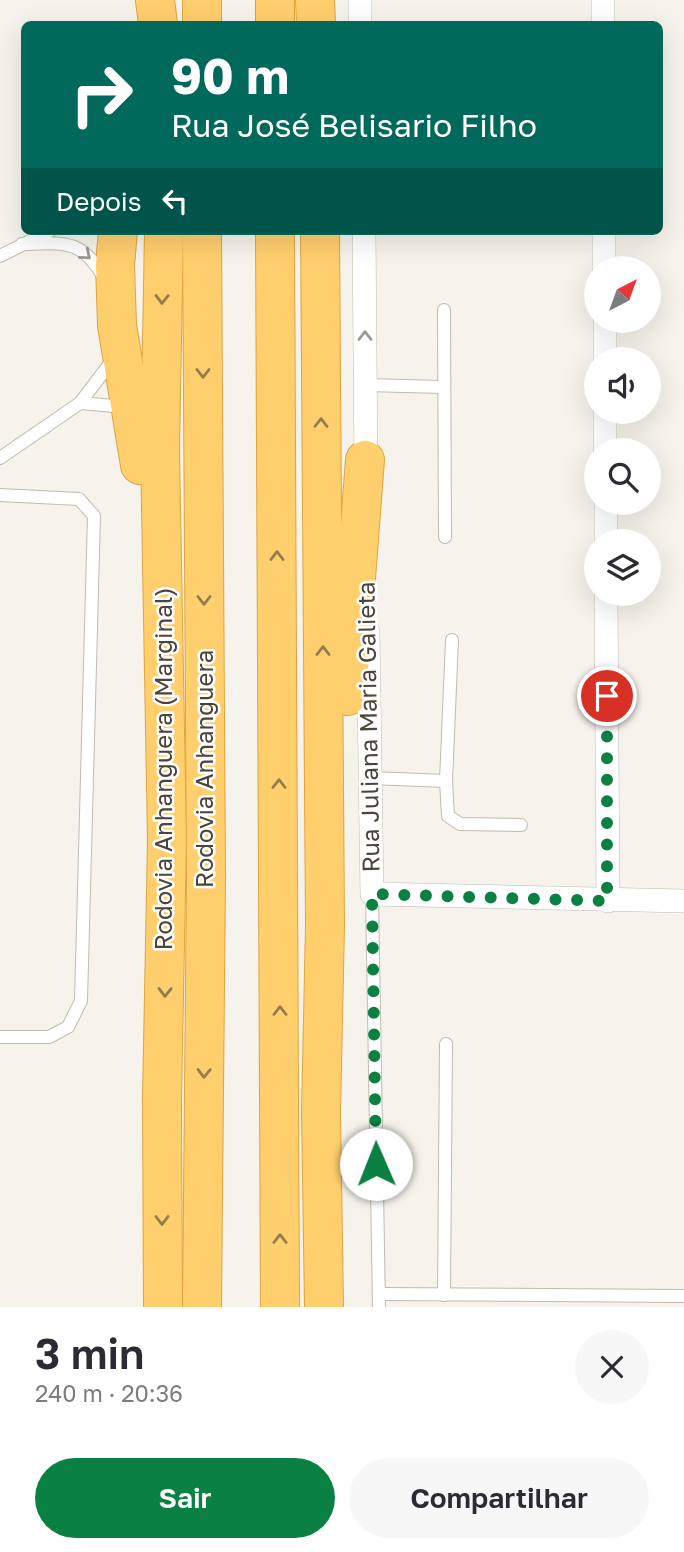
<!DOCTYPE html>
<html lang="pt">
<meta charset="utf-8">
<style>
body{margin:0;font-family:"Golos Text",sans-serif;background:#f7f7f7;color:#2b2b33;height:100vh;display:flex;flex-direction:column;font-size:26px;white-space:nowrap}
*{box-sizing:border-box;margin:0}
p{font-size:23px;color:#7c7c81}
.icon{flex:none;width:38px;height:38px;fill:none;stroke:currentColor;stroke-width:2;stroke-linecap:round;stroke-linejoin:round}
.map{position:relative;height:1307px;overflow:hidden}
.side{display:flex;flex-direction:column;background:#fff;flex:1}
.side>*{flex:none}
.guide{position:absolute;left:21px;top:21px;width:642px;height:214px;border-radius:10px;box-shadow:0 7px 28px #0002;background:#00695c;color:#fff;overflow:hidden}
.needle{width:46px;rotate:41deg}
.buttons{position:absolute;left:584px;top:256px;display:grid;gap:14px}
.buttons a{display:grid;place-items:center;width:77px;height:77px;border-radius:50%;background:#fff;box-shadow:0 7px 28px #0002;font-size:35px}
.pin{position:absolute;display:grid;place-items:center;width:60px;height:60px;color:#fff;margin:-30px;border:4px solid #fff;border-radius:50%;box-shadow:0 2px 7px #0007}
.me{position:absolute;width:77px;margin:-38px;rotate:359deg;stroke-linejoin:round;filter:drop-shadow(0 0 5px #0008)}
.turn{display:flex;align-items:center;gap:24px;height:147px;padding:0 35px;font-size:32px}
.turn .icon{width:91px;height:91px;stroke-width:2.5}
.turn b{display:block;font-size:49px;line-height:60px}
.then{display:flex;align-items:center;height:66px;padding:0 35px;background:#0003;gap:14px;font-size:26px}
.round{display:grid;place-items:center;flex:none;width:74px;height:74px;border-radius:37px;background:#f7f7f7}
.headline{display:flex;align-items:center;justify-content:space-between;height:119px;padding:0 35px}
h1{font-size:42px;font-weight:600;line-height:52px}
.primary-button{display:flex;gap:14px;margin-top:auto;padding:14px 35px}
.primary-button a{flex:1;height:80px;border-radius:42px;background:#0b8043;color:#fff;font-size:28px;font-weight:600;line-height:80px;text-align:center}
.primary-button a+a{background:#f7f7f7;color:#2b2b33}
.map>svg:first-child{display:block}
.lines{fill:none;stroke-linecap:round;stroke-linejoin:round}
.lane-casing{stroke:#c2bbae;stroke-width:14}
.street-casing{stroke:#c2bbae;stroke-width:24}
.highway-casing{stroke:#e0a43c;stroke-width:40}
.lane{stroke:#fff;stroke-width:12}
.street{stroke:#fff;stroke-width:23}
.highway{stroke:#ffcf6e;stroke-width:38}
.oneway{stroke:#9c9892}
.oneway2{stroke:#937c4e}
.route{stroke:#0b8043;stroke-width:12;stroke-dasharray:0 21.6}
.labels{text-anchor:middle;stroke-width:5;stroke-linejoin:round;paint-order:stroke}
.street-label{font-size:24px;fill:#4b4439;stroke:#fff}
</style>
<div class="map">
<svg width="684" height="1307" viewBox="0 0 684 1307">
<rect width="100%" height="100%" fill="#f6f3ec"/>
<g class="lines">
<defs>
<g id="lane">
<path d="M22 244C63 243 82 238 104 278"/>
<polyline points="0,256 50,231"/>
<polyline points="444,310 445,537"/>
<polyline points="365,385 444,387"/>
<polyline points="80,403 125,407"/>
<polyline points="0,458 80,403 114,358"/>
<polyline points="0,495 79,499 94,516 81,1001 68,1027 49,1037 0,1037"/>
<polyline points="452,640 446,781 448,816 460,824 521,825"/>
<polyline points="371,778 446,781"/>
<polyline points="372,894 379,1307"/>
<polyline points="379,1294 684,1296"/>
<polyline points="444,1295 446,1044"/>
</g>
<g id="street">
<polyline points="360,0 360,24"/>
<polyline points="603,0 603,24"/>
<polyline points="364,231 366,472"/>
<polyline points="604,231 604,268"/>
<polyline points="605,320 605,359"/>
<polyline points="605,411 605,450"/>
<polyline points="606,502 606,541"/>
<polyline points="606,593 608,901"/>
<polyline points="368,632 372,894 684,901"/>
</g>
<g id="highway">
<polyline points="155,0 158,24"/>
<polyline points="202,0 202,24"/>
<polyline points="275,0 275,24"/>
<polyline points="315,0 316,24"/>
<polyline points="118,231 115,265 117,325 140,465"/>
<polyline points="202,231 206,877 202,1307"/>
<polyline points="275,231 280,1307"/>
<polyline points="320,231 325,926 321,1112 324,1307"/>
<polyline points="347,696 365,460"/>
<polyline points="163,1307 162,1099 167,840 160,451 164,231"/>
</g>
</defs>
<!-- lane casing -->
<use href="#lane" class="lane-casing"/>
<!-- street casing -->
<use href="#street" class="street-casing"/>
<!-- highway casing -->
<use href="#highway" class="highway-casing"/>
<!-- lane -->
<use href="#lane" class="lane"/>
<!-- street -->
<use href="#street" class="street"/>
<!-- highway -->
<use href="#highway" class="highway"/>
</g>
<!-- one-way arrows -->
<defs><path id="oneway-chevron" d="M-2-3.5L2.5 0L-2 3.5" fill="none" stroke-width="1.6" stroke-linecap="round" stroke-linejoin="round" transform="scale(1.75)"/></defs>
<g class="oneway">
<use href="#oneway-chevron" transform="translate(86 255) rotate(40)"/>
<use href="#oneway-chevron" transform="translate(365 336) rotate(-90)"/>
</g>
<g class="oneway2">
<use href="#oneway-chevron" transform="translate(162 299) rotate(91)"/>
<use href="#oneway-chevron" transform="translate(203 373) rotate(90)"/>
<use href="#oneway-chevron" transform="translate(321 423) rotate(-90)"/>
<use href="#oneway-chevron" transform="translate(277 556) rotate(-90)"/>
<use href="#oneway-chevron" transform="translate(204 600) rotate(90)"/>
<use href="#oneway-chevron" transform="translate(323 651) rotate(-90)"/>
<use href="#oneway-chevron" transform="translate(279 784) rotate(-90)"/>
<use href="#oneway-chevron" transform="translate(165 992) rotate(91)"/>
<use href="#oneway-chevron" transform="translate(280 1011) rotate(-90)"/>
<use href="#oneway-chevron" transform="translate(204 1073) rotate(91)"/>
<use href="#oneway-chevron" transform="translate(162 1220) rotate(90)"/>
<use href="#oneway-chevron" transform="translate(280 1239) rotate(-90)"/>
</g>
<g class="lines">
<!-- route -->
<polyline class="route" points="376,1164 372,894 607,901 607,696"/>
</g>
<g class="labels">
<!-- street labels -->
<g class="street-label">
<text transform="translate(369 727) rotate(-91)" y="8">Rua Juliana Maria Galieta</text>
<text transform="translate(164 769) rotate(-90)" y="8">Rodovia Anhanguera (Marginal)</text>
<text transform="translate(205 769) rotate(-90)" y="8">Rodovia Anhanguera</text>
</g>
</g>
</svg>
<div class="buttons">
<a><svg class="needle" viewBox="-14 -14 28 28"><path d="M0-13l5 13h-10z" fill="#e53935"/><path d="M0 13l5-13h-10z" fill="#7c7c81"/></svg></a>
<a><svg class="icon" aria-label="sound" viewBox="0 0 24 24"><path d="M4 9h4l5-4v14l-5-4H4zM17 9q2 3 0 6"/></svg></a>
<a><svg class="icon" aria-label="search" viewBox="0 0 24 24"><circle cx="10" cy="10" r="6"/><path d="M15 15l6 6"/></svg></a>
<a><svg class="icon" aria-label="layers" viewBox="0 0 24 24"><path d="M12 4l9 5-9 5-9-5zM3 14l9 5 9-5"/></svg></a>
</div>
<div class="pin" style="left:607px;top:696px;background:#d93025"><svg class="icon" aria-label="arrive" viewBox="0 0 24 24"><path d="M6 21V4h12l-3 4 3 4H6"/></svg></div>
<svg class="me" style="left:376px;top:1164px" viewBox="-20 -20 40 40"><circle r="19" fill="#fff"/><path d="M0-13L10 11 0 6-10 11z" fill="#0b8043"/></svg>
<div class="guide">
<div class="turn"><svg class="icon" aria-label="right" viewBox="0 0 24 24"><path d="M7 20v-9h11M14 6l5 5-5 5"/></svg><div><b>90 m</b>Rua José Belisario Filho</div></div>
<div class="then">Depois<svg class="icon" aria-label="left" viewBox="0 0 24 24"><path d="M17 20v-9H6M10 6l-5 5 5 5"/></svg></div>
</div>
</div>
<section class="side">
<div class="headline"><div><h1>3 min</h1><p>240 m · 20:36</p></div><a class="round"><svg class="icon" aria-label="close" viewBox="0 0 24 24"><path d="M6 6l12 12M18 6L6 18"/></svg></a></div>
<div class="primary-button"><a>Sair</a><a>Compartilhar</a></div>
</section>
